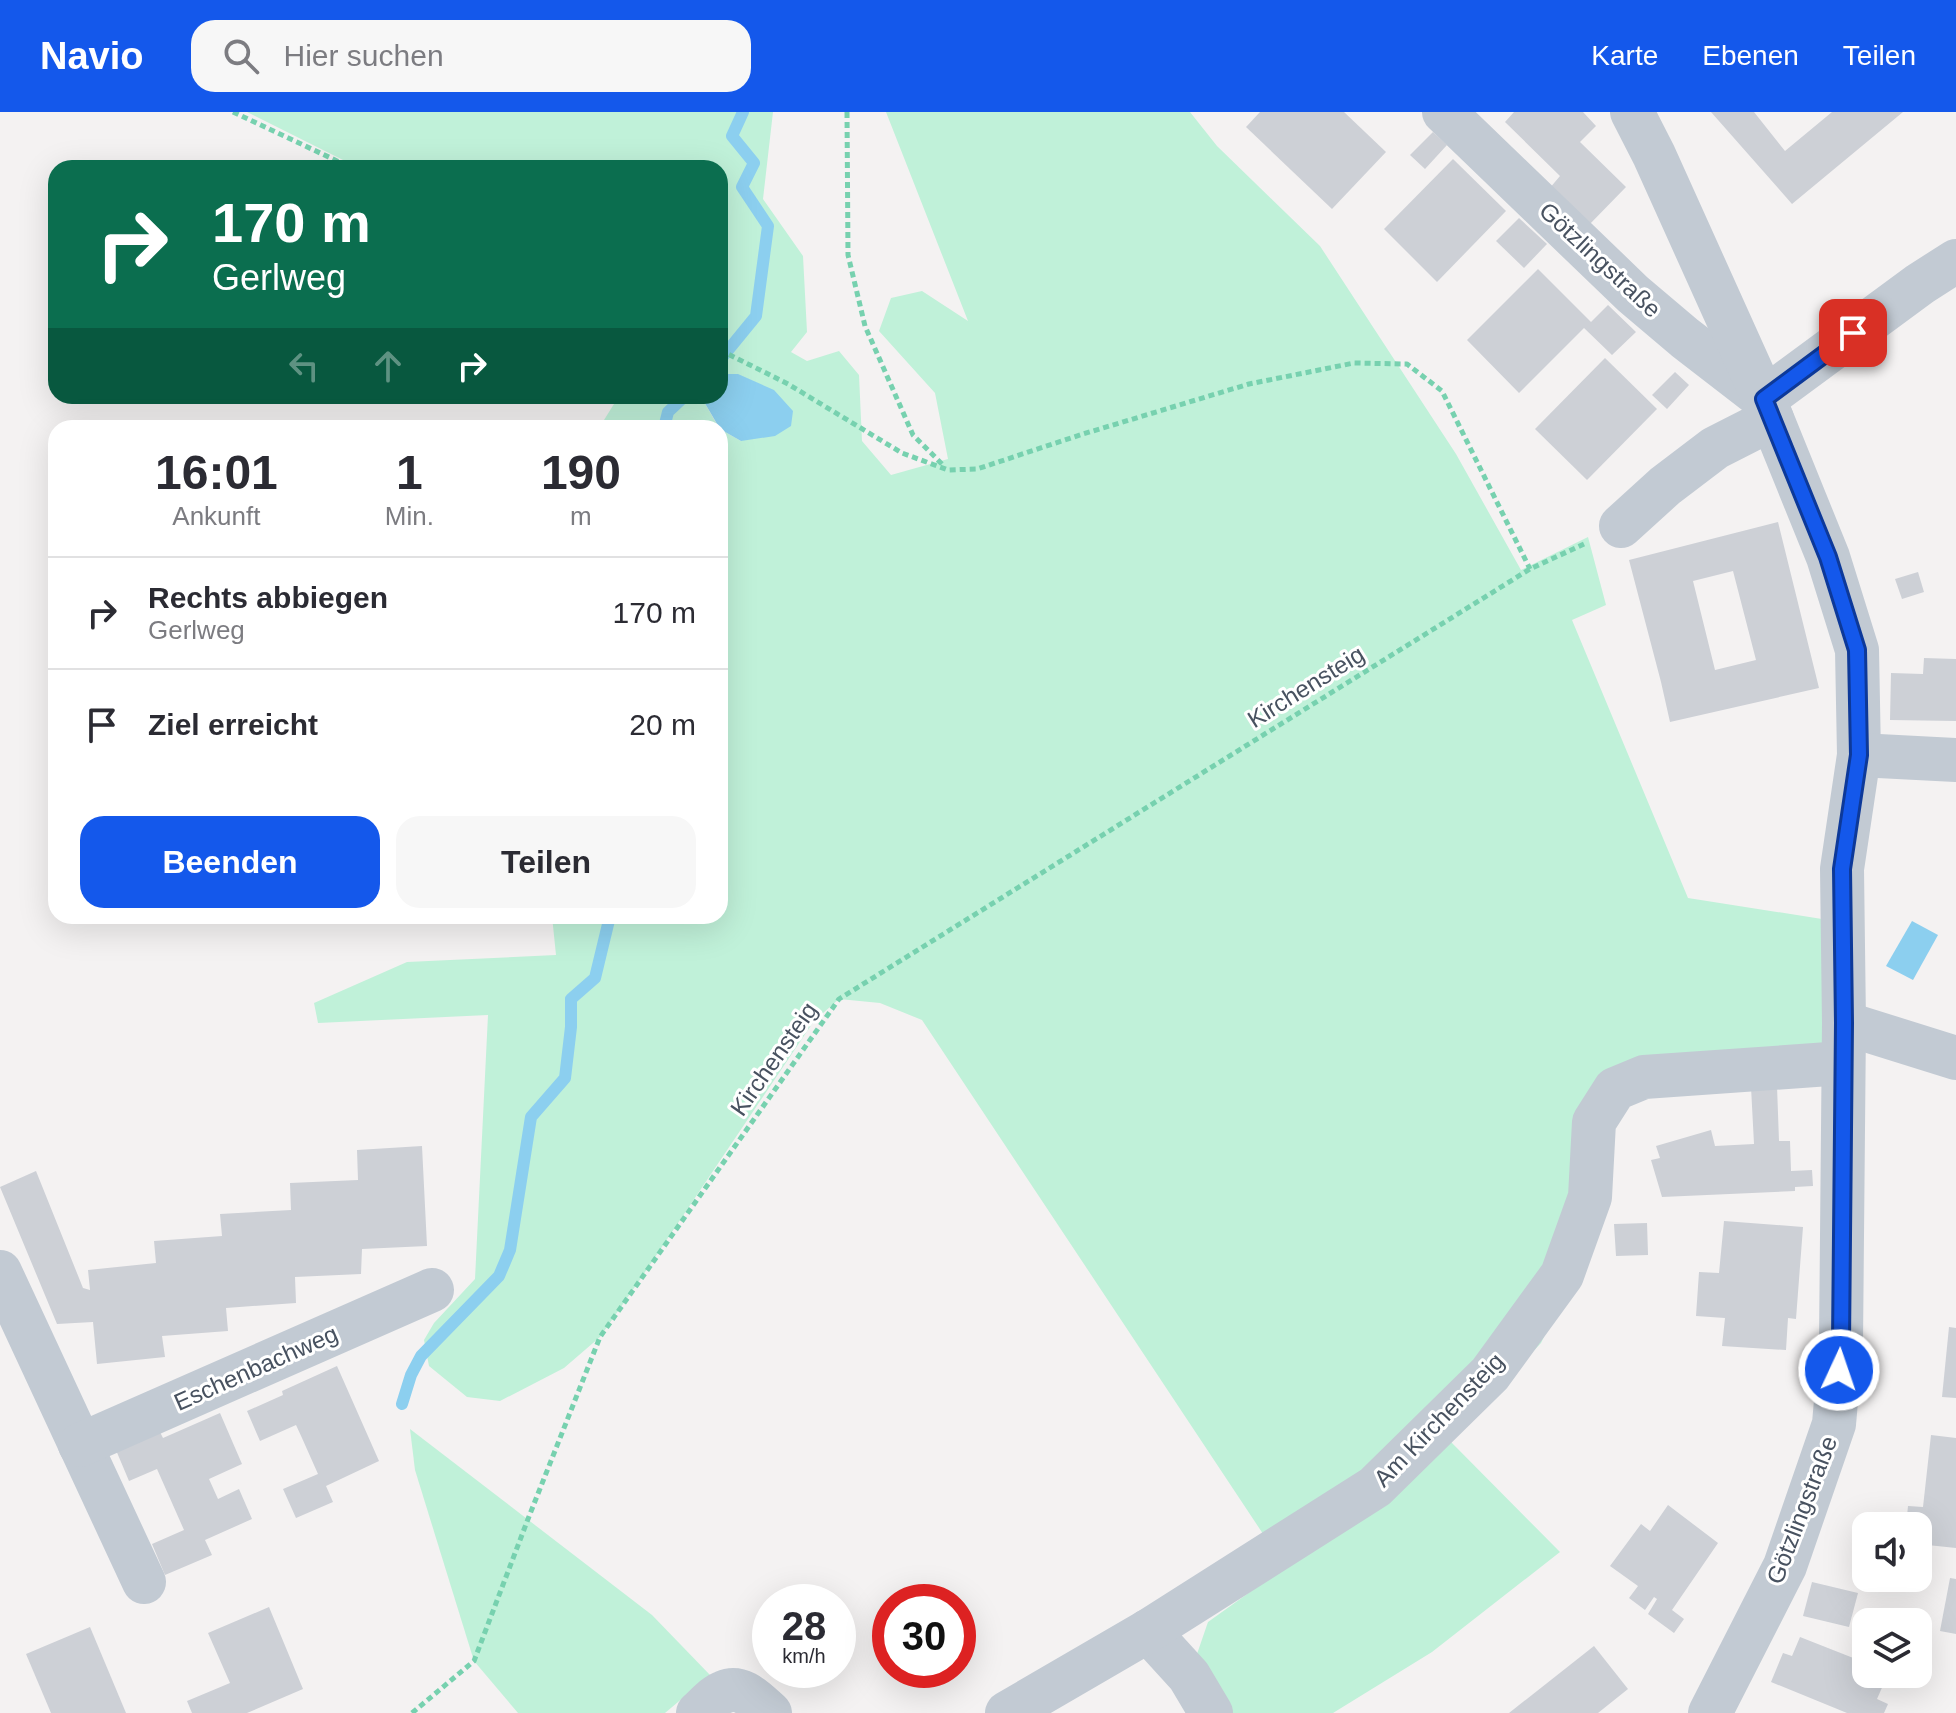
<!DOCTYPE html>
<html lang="de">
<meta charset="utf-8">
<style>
body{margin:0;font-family:Arial,sans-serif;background:#f7f7f7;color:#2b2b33;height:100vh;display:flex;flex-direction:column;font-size:30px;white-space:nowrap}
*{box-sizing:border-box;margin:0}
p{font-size:26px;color:#7c7c81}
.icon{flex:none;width:44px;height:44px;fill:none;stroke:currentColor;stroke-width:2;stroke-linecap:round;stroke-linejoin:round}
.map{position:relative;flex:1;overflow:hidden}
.details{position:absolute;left:48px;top:308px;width:680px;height:504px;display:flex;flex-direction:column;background:#fff;border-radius:24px;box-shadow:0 8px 32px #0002}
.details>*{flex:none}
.hud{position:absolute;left:48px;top:48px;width:680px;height:244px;border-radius:24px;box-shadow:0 8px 32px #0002;background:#0b6e4f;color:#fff;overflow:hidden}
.tools{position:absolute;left:1852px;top:1400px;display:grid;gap:16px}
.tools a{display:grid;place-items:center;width:80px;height:80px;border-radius:16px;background:#fff;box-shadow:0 8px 32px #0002;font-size:40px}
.speed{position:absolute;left:752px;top:1472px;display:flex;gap:16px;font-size:40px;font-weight:700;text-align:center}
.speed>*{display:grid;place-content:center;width:104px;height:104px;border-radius:50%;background:#fff;box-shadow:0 8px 32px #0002;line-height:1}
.speed small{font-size:20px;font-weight:400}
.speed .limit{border:12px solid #d22;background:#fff;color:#111}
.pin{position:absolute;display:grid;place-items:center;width:68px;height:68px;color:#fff;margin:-34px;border-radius:16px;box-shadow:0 4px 12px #0006}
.me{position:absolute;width:88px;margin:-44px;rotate:3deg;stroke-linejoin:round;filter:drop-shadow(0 0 6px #0008)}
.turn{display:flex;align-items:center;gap:28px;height:168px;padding:0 32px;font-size:36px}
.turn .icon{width:104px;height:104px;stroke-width:2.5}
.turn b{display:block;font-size:56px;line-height:68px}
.lanes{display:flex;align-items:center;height:76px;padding:0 32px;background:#0003;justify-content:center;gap:40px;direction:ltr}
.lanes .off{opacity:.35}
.eta{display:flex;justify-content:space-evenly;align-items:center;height:136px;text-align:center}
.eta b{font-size:48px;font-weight:600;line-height:56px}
.primary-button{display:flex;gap:16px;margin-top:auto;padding:16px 32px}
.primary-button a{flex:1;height:92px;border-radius:24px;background:#1458eb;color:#fff;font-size:32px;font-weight:600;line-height:92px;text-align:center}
.primary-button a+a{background:#f7f7f7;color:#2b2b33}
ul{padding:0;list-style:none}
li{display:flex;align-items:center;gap:24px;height:112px;padding:0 32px;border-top:2px solid #e1e1e2}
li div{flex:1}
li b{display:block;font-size:30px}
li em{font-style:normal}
header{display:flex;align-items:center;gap:48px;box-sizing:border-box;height:112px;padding:0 40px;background:#1458eb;color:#fff}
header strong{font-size:38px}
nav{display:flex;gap:44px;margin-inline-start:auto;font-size:28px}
.search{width:560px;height:72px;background:#f7f7f7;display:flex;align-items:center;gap:20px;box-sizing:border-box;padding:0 28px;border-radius:24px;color:#7c7c81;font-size:30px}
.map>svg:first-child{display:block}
.green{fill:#c0f1d9}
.water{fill:#8ccfef}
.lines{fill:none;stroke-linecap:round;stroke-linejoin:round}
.stream{stroke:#8ccfef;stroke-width:12}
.building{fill:#cdd0d6;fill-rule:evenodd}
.path{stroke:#77d1af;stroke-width:5;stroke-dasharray:6 4;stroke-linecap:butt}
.minor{stroke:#c2cad3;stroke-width:44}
.route-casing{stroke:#0d3999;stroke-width:20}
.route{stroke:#1458eb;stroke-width:14}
.labels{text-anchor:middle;stroke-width:6;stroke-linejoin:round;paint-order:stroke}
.street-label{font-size:24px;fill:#485260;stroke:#fff}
</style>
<header>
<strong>Navio</strong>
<div class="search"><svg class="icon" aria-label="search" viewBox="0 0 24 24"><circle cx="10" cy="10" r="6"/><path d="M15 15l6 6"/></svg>Hier suchen</div>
<nav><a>Karte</a><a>Ebenen</a><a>Teilen</a></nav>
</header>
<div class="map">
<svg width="1956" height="1601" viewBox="0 0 1956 1601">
<rect width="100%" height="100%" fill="#f4f2f2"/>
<!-- green -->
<g class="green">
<polygon points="247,0 773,0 763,87 803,144 807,220 791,240 807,249 839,239 859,263 862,329 891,363 948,347 935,281 879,219 891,186 922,179 968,209 886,0 1190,0 1217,34 1320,134 1456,342 1521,458 1588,425 1606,493 1572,508 1688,786 1822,807 1825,961 1624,989 1614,1015 1602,1104 1541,1231 1450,1329 1560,1440 1432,1540 1333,1601 1231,1601 1197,1542 1208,1510 1285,1455 922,908 880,891 839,887 814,909 639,1169 600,1225 564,1256 500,1289 467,1285 429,1254 424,1228 434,1211 475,1167 488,903 318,911 314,891 407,850 556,843 552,804 720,804 720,317 741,329 738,262 720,262 720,56 359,56"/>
<polygon points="619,284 703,284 703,288 719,316 599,316"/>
<polygon points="410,1317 652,1503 710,1563 665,1601 518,1601 474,1549 415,1358"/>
</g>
<!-- water -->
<g class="water">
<polygon points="720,262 738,262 774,278 793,299 791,314 775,324 741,329 720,317 703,288 703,284 720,284"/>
<polygon points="1912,809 1938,823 1913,868 1886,854"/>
</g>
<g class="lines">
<!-- stream -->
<g class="stream">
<polyline points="720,248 756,204 768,114 742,75 754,51 732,24 743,0"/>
<polyline points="664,316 668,300 685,284"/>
<polyline points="402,1292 411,1263 421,1244 499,1164 510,1138 531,1005 565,966 571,915 571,887 595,866 610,804"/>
</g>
</g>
<!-- building -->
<g class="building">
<polygon points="1260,0 1344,0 1386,40 1332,97 1246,15"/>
<polygon points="1514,0 1583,0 1596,14 1580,30 1626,75 1587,115 1549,77 1560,64 1505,10"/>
<polygon points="1711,0 1754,0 1785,39 1832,0 1903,0 1792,92"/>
<polygon points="1433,20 1447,33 1425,57 1410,43"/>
<polygon points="1453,47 1506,99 1437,170 1384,117"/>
<polygon points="1519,106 1547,132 1524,156 1496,129"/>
<polygon points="1538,157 1591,210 1608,193 1636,220 1612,243 1584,216 1519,281 1467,228"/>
<polygon points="1605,246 1657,297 1587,368 1535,317"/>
<polygon points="1675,260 1689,273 1667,297 1652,283"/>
<path d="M1778 410 1819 576 1670 610 1661 570 1629 448ZM1733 459 1756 548 1715 558 1693 469Z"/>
<polygon points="1918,460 1924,480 1902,487 1895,467"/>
<polygon points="1924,546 1956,547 1956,609 1890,608 1891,561 1923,562"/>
<polygon points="1777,974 1779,1029 1790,1029 1791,1059 1812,1058 1813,1074 1795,1075 1795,1079 1662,1085 1651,1048 1660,1046 1656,1034 1711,1018 1715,1034 1754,1032 1751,975"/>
<polygon points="422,1034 427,1134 362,1137 361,1162 295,1165 296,1191 226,1196 228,1219 162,1224 165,1245 97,1252 93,1210 57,1212 0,1075 36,1059 83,1176 90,1178 88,1158 156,1151 154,1129 222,1124 220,1102 291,1098 290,1071 358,1068 357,1038"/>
<polygon points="1724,1109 1803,1115 1796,1207 1788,1206 1786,1238 1722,1234 1725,1206 1696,1204 1699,1160 1719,1161"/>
<polygon points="1647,1111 1648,1143 1616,1144 1614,1112"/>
<polygon points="1949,1215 1956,1216 1956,1286 1942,1285"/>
<polygon points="337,1254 379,1349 326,1374 333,1390 296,1406 283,1377 318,1362 302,1326 296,1313 260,1329 247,1299 283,1283 282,1279"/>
<polygon points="220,1301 242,1352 209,1367 218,1387 239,1377 252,1407 205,1428 212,1443 165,1463 152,1432 184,1418 157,1357 129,1369 113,1331 156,1312 163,1326"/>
<polygon points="1931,1323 1956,1326 1956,1436 1918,1432 1918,1414 1906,1414 1908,1394 1923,1395"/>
<polygon points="1668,1393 1718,1431 1672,1498 1684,1507 1674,1521 1648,1502 1657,1487 1654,1485 1645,1498 1629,1486 1638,1474 1610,1454 1641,1412 1650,1419"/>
<polygon points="1950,1466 1956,1467 1956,1522 1940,1519"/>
<polygon points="1812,1470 1858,1481 1849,1515 1803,1504"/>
<polygon points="269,1495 303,1577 247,1601 192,1601 187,1589 230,1571 208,1521"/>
<polygon points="90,1515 126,1601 51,1601 26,1542"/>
<polygon points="1800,1525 1866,1551 1866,1562 1888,1562 1877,1587 1888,1592 1884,1601 1847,1601 1771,1570 1783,1541 1792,1544"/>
<polygon points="1594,1534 1628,1577 1598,1601 1509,1601"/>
</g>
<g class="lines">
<!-- path -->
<g class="path">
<polyline points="233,0 352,56"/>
<polyline points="847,0 848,143 865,214 913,323 944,354"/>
<polyline points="720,238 788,272 902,341 948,358 977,357 1083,322 1249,272 1354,251 1407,252 1442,279 1530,457"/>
<polyline points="412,1601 474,1549 528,1407 600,1225 839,887 1530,457 1584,432"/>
</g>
<!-- minor -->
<g class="minor">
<polyline points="1444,0 1633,182 1685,226 1764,287 1920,172 1956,149"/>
<polyline points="1632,0 1654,43 1764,287 1828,445 1857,538 1859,643 1842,757 1844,911 1841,1231 1834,1312 1785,1454 1710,1601"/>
<polyline points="1621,414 1665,374 1715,336 1772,307"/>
<polyline points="1859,643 1956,648"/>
<polyline points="1844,911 1956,946"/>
<polyline points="0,1160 144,1470"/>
<polyline points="80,1333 432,1178"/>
<polyline points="1148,1519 1189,1564 1211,1601"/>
<path d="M698 1601C705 1595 715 1583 724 1580 742 1572 757 1590 770 1601"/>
<polyline points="1007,1601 1148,1519 1375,1375 1490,1262 1562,1163 1590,1085 1594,1010 1615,977 1644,965 1843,951"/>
</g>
</g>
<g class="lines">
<defs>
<polyline id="route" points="1839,1258 1841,1231 1844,911 1842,757 1859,643 1857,538 1828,445 1764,287 1853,221"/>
</defs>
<!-- route casing -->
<use href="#route" class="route-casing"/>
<!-- route -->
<use href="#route" class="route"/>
</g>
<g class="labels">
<!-- street labels -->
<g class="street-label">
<text transform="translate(1600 148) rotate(43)" y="8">Götzlingstraße</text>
<text transform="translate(1306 575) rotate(-32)" y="8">Kirchensteig</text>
<text transform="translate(774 947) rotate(-55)" y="8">Kirchensteig</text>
<text transform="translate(256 1256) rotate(-24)" y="8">Eschenbachweg</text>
<text transform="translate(1439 1308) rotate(-46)" y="8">Am Kirchensteig</text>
<text transform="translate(1802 1398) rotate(-69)" y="8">Götzlingstraße</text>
</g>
</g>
</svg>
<div class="tools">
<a><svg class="icon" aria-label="sound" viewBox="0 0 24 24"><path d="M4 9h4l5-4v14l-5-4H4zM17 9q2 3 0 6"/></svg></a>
<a><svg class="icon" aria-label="layers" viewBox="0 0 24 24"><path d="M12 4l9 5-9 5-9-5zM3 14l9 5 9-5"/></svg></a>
</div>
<div class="speed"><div>28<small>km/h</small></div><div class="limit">30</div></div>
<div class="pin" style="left:1853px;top:221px;background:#d93025"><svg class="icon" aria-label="arrive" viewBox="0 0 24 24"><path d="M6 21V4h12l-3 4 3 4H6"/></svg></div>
<svg class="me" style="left:1839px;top:1258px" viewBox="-20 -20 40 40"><circle r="17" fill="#1458eb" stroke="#fff" stroke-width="3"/><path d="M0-11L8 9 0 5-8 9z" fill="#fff"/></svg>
<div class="hud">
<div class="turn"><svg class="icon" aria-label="right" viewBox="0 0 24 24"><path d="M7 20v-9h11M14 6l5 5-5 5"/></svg><div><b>170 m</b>Gerlweg</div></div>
<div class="lanes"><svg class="icon off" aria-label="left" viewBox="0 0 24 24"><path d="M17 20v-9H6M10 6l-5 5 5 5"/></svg><svg class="icon off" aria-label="ahead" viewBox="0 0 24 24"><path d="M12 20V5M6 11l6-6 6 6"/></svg><svg class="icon" aria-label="right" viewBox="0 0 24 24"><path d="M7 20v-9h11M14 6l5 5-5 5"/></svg></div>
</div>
<section class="details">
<div class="eta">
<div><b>16:01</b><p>Ankunft</p></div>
<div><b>1</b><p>Min.</p></div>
<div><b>190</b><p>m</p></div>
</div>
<ul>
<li><svg class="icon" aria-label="right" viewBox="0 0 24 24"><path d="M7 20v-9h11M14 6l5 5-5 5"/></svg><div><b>Rechts abbiegen</b><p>Gerlweg</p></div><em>170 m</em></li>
<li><svg class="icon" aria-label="arrive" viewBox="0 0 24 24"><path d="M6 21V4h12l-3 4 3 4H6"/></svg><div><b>Ziel erreicht</b></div><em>20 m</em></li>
</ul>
<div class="primary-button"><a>Beenden</a><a>Teilen</a></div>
</section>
</div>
